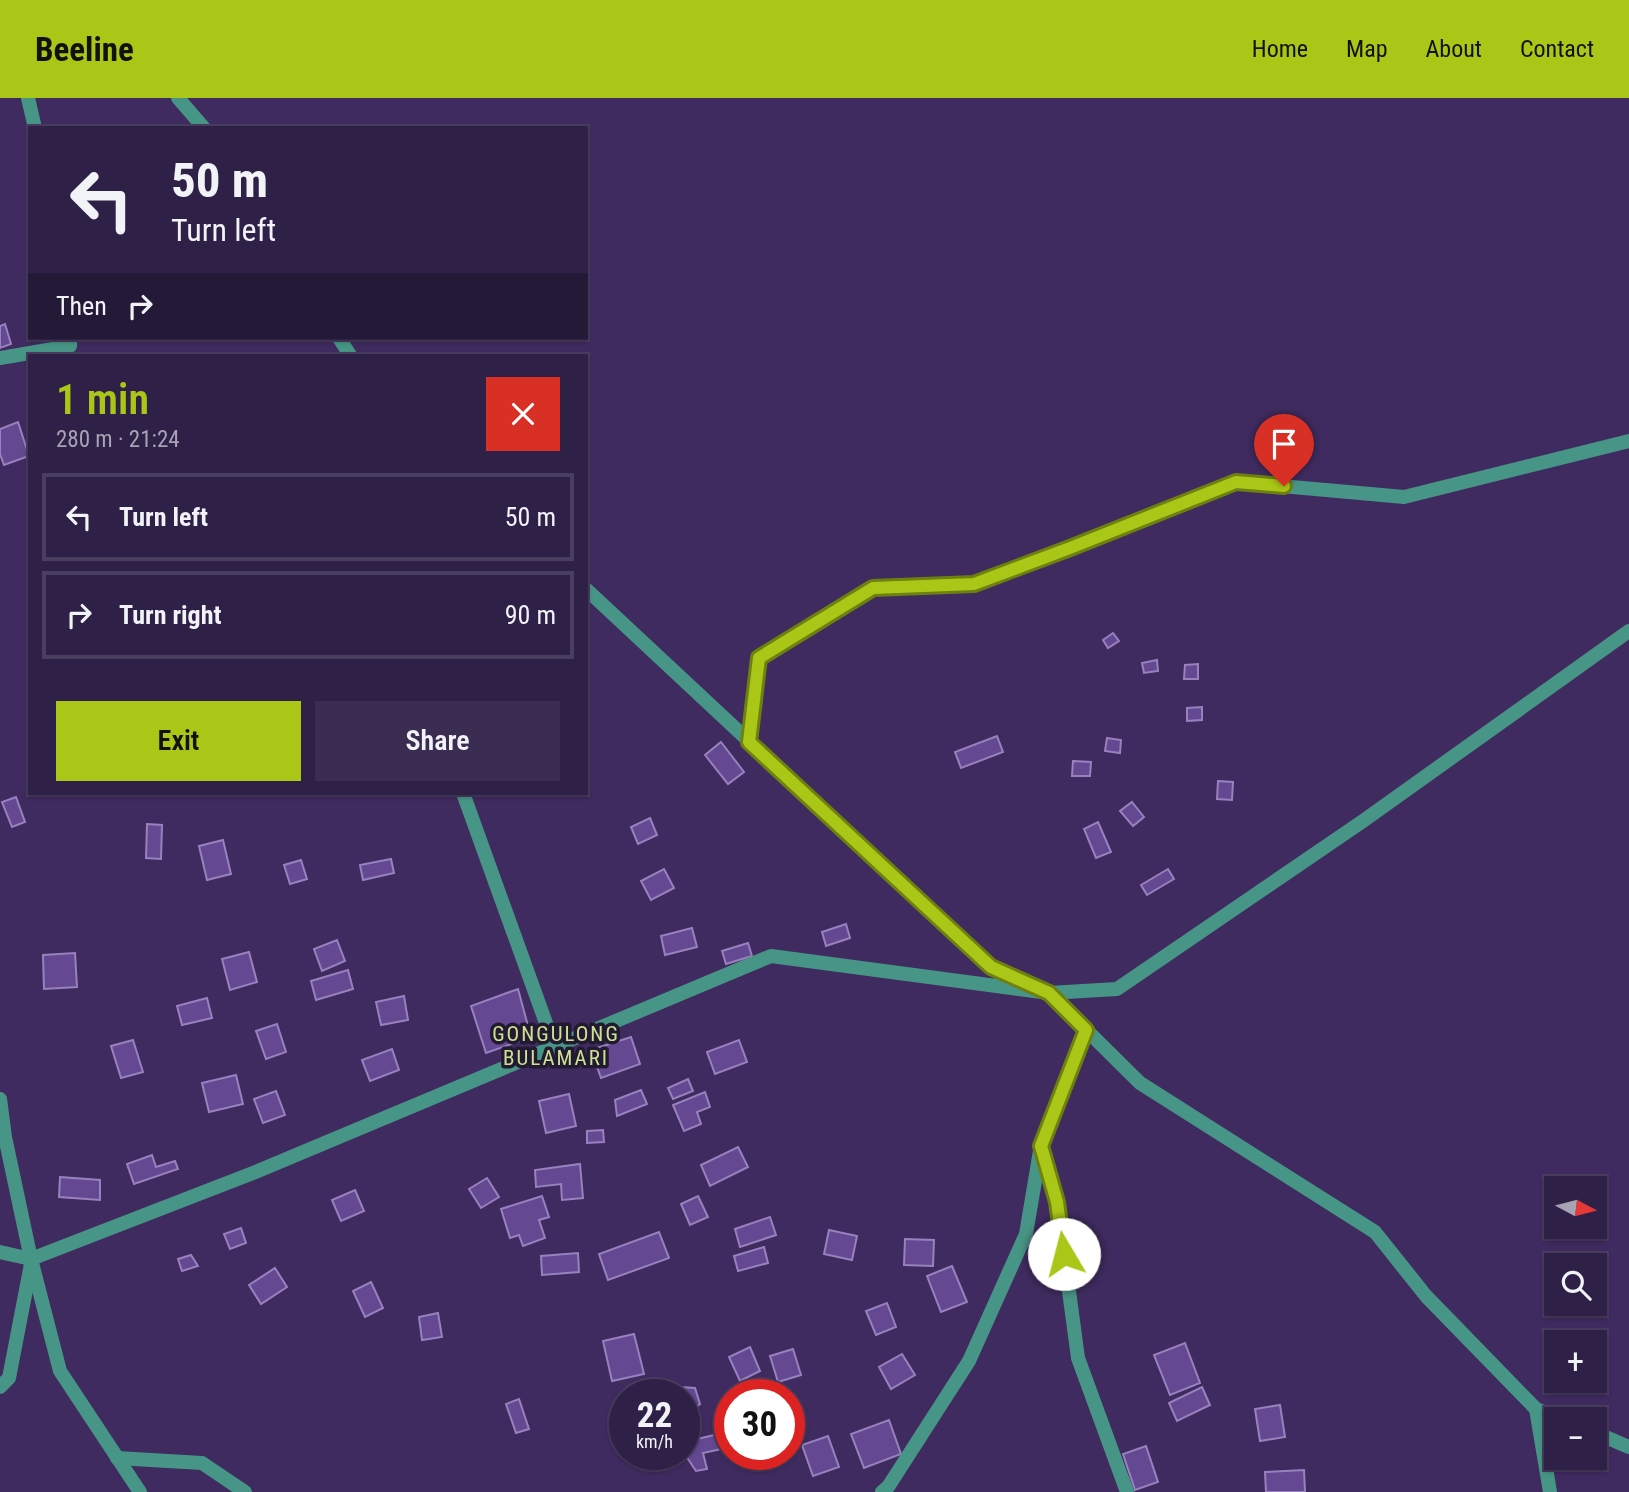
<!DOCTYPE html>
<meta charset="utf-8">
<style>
body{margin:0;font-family:"Roboto Condensed",sans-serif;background:#3b2d52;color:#f1f3f6;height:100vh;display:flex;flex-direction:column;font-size:26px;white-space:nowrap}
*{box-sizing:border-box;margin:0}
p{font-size:23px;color:#a7a3b4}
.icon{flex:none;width:38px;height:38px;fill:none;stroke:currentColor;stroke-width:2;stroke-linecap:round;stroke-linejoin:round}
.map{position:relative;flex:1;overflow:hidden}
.panel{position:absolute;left:28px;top:256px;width:560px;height:441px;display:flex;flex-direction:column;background:#2f2047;border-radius:0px;box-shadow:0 2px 5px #0004,0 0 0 2px #4a3e60}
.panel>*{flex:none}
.banner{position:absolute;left:28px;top:28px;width:560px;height:214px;border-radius:0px;box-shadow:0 2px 5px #0004,0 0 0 2px #4a3e60;background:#2f2047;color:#f1f3f6;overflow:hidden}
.needle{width:46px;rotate:97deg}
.buttons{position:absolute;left:1544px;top:1078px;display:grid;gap:14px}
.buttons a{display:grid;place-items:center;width:63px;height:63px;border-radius:0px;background:#2f2047;box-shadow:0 2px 5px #0004,0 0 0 2px #4a3e60;font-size:35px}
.speed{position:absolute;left:609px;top:1281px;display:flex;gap:14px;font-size:35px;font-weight:700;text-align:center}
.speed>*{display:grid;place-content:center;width:91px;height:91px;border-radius:50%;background:#2f2047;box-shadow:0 2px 5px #0004,0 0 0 2px #4a3e60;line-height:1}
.speed small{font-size:18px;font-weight:400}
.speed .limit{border:10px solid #d22;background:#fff;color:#111}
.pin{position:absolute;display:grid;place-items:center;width:60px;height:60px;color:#fff;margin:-72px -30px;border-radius:50% 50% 50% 0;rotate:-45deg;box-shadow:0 0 7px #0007}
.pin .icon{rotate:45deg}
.me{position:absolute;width:77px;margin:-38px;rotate:352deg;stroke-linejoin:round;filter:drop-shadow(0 0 5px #0008)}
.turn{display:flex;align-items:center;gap:24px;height:147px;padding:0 28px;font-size:32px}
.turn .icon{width:91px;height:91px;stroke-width:2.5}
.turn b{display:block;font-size:49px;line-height:60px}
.then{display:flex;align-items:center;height:66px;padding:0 28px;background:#0003;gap:14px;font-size:26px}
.round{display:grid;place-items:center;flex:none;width:74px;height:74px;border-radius:0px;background:#3b2d52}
.summary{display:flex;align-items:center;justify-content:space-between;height:119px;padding:0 28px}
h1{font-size:42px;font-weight:600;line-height:52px;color:#aac717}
.primary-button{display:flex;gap:14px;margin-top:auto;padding:14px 28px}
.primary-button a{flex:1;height:80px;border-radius:0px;background:#aac717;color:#111;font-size:28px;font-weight:600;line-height:80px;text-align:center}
.primary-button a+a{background:#3b2d52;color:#f1f3f6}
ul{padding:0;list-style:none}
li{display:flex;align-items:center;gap:21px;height:88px;margin:0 14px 10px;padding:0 14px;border:4px solid #4a3e60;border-radius:0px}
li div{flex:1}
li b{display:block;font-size:26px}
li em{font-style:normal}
header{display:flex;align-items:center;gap:42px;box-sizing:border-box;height:98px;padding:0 35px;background:#aac717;color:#111}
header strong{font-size:33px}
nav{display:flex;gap:38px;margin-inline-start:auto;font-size:24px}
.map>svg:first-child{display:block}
.building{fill:#654892;stroke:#9782bd;stroke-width:2}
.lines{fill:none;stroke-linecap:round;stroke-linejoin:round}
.street{stroke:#479586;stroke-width:14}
.route-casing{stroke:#6e810f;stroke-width:18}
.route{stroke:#aac717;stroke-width:12}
.labels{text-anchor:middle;stroke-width:7;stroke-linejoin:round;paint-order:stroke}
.quarter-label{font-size:21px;letter-spacing:2px;fill:#cde094;stroke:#221a31}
</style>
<header>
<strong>Beeline</strong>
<nav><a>Home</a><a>Map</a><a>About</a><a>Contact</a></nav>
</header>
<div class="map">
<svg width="1629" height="1394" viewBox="0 0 1629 1394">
<rect width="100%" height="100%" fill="#3f2b5f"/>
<!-- building -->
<g class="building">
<polygon points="5,226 11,246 0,250 0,228"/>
<polygon points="18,324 29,358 4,367 0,356 0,331"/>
<polygon points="1113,535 1119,543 1108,550 1103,542"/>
<polygon points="1157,562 1158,573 1144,575 1142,565"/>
<polygon points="1198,566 1198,581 1184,581 1185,567"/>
<polygon points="1202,609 1202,622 1187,623 1187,610"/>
<polygon points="997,638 1003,654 961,670 955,654"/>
<polygon points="1107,640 1121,642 1120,655 1105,653"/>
<polygon points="721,644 744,674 728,686 705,657"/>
<polygon points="1073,663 1091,664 1090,678 1072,678"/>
<polygon points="1218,683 1233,684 1232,702 1217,701"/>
<polygon points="16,699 25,724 12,729 2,704"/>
<polygon points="1132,704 1144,719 1133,728 1120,713"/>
<polygon points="650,720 657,737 638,746 631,729"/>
<polygon points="1098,724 1111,754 1096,760 1084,731"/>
<polygon points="147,726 162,727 161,761 146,760"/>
<polygon points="223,742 231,776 207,782 199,748"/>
<polygon points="391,761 394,775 363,782 360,767"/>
<polygon points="301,762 307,781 290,786 284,767"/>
<polygon points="664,771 674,790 651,802 641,783"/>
<polygon points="1168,771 1174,781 1147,797 1141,787"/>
<polygon points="846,826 850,840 826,848 822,834"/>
<polygon points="692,830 697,849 665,857 661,838"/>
<polygon points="337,842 345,863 322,873 314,851"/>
<polygon points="748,845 752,858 726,866 722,853"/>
<polygon points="249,854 257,884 230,892 222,861"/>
<polygon points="75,855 77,889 44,891 43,857"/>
<polygon points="348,872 353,891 316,902 311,883"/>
<polygon points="518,891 531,939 486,955 471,908"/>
<polygon points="404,898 408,922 381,927 376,904"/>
<polygon points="207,900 212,920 182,927 177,908"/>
<polygon points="277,926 286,954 266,961 256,933"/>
<polygon points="631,939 640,966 601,980 591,952"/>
<polygon points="133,942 143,974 121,980 111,948"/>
<polygon points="739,942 747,964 715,976 707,954"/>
<polygon points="392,951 399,972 370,983 362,962"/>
<polygon points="236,977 243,1006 209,1014 202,985"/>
<polygon points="688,981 693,993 673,1001 668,990"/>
<polygon points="641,992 647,1006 617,1018 615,1002"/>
<polygon points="276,993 285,1017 263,1025 254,1001"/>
<polygon points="705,994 710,1009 697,1014 701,1026 684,1033 673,1007"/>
<polygon points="569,996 576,1028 546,1035 539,1003"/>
<polygon points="603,1032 604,1044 587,1045 587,1033"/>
<polygon points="738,1049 748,1069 710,1088 701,1067"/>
<polygon points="152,1057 156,1069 175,1063 178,1071 134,1086 127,1066"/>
<polygon points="580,1066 583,1100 562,1102 561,1086 536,1089 535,1072"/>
<polygon points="60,1079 100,1082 100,1102 59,1099"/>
<polygon points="487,1080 499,1099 481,1110 469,1091"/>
<polygon points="355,1092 364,1113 341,1123 332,1102"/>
<polygon points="542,1098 549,1119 539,1122 545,1140 523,1148 519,1137 510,1140 501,1111"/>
<polygon points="698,1098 708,1119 690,1127 681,1106"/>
<polygon points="770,1119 776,1137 740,1149 735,1131"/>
<polygon points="241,1130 246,1145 230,1151 224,1136"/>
<polygon points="829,1132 857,1138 852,1162 824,1156"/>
<polygon points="659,1134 669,1160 608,1182 599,1156"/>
<polygon points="905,1141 934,1142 933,1168 904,1167"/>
<polygon points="764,1149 768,1165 738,1173 734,1158"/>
<polygon points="578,1155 579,1174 542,1177 541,1158"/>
<polygon points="191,1157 198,1168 182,1173 178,1161"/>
<polygon points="952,1168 967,1204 941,1214 927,1178"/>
<polygon points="275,1170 287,1189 261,1206 249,1187"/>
<polygon points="371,1184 383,1210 365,1219 353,1193"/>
<polygon points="887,1205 896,1229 876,1237 866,1213"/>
<polygon points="438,1215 442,1239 422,1242 419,1219"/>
<polygon points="634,1236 644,1276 612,1283 603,1243"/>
<polygon points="1185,1245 1200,1285 1170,1297 1154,1257"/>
<polygon points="750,1249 760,1273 740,1283 729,1259"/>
<polygon points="793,1251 801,1277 778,1284 770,1258"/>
<polygon points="902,1256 915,1277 891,1291 879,1269"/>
<polygon points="664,1288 695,1290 700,1306 688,1315 689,1320 684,1323 684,1297 663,1297"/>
<polygon points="1202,1289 1210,1307 1177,1323 1169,1305"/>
<polygon points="519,1301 529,1331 516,1335 506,1306"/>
<polygon points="1280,1307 1285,1339 1260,1343 1255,1311"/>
<polygon points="889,1322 901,1356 864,1370 851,1336"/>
<polygon points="723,1335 726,1350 703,1355 707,1371 696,1373 684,1355 684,1344"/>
<polygon points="828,1338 839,1369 813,1378 802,1347"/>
<polygon points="1146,1348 1158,1384 1135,1392 1123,1356"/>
<polygon points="1304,1372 1305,1394 1266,1394 1265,1374"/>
</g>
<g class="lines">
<!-- street -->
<g class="street">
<polyline points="28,0 35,30"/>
<polyline points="178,0 204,30"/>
<polyline points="339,240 350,257"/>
<polyline points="0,260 70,248 70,240"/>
<polyline points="586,491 991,869 1049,895 1117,891 1363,723 1629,533"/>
<polyline points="749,644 759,560 873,490 974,486 1070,450 1236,384 1404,399 1629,343"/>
<polyline points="463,695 555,950"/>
<polyline points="1086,931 1041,1048 1057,1104 1078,1260 1127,1394"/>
<polyline points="0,1001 5,1039 31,1161 60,1273 140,1394"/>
<polyline points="0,1154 31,1161 253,1075 771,858 1049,895 1140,985 1375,1134 1426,1198 1536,1311 1562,1321"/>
<polyline points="0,1289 9,1280 31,1166"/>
<polyline points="1536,1311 1550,1394"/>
<polyline points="1594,1334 1629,1349"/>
<polyline points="117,1360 202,1365 245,1394"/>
<polyline points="882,1394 888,1389 969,1263 1026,1136 1040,1053"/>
</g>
</g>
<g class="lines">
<defs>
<polyline id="route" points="1064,1156 1057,1104 1041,1048 1086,932 1049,895 991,869 749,644 759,560 873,490 974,486 1070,450 1236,384 1284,388"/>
</defs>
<!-- route casing -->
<use href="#route" class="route-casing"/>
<!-- route -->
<use href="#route" class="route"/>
</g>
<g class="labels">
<!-- quarter labels -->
<g class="quarter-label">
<text x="556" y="943">GONGULONG<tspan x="556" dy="24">BULAMARI</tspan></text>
</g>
</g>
</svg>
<div class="buttons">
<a><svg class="needle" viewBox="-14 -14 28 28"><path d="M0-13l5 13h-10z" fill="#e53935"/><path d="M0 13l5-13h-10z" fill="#a7a3b4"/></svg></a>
<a><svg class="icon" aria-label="search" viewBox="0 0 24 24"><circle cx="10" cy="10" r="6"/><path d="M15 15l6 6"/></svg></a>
<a>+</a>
<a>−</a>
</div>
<div class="speed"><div>22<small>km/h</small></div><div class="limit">30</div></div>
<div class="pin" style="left:1284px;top:388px;background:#d93025"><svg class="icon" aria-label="arrive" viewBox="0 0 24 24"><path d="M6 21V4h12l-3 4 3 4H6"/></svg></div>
<svg class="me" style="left:1064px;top:1156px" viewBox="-20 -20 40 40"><circle r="19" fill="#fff"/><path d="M0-13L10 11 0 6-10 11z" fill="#aac717"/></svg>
<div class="banner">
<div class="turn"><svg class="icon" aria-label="left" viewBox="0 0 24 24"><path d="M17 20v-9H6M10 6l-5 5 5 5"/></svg><div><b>50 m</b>Turn left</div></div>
<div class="then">Then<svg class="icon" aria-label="right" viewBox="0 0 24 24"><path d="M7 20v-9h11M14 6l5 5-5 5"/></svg></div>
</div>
<section class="panel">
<div class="summary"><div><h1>1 min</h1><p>280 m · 21:24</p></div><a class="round" style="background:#d93025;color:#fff"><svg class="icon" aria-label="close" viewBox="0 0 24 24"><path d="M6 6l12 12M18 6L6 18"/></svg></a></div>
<ul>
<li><svg class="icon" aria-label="left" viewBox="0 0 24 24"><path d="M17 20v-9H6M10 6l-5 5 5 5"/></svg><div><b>Turn left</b></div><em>50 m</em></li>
<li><svg class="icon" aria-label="right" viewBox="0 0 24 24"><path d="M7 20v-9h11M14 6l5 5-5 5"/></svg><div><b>Turn right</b></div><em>90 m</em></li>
</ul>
<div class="primary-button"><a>Exit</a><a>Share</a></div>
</section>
</div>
